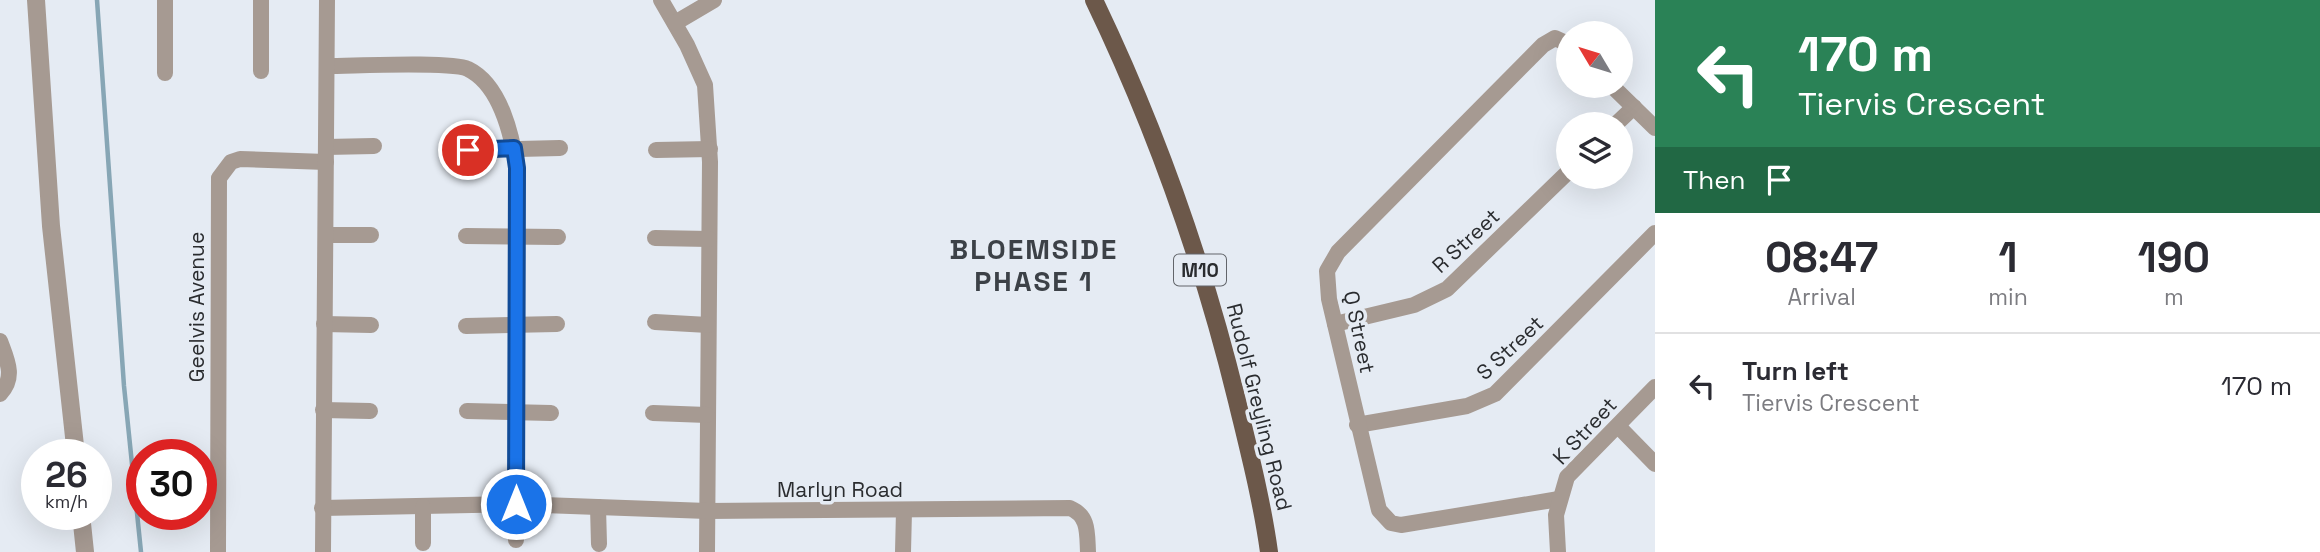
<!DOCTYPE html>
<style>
body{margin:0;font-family:"Space Grotesk",sans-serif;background:#f2f2f3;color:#2b2b33;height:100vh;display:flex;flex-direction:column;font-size:26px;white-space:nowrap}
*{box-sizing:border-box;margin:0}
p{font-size:23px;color:#7c7c81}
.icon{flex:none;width:38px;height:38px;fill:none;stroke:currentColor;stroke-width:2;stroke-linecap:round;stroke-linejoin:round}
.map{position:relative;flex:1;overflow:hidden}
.side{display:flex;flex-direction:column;background:#fff;width:665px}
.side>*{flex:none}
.banner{background:#2a8256;color:#fff;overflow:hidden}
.needle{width:46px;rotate:308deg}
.controls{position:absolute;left:1556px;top:21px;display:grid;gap:14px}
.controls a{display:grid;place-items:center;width:77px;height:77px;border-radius:50%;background:#fff;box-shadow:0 7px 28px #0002;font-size:35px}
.speed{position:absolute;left:21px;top:439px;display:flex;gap:14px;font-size:35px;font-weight:700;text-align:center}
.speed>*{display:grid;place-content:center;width:91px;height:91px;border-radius:50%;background:#fff;box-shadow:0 7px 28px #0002;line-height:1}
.speed small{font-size:18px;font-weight:400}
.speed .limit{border:10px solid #d22;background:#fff;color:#111}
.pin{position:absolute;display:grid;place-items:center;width:60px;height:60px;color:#fff;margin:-30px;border:4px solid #fff;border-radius:50%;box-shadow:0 2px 7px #0007}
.me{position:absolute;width:77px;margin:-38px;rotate:0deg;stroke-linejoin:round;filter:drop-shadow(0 0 5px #0008)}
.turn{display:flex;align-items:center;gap:24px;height:147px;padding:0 28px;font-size:32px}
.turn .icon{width:91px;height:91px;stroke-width:2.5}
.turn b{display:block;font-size:49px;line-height:60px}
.then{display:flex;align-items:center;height:66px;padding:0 28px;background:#0003;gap:14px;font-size:26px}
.eta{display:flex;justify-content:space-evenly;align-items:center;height:119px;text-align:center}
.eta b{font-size:42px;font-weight:600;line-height:49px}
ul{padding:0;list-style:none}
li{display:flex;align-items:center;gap:21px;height:105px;padding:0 28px;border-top:2px solid #e1e1e2}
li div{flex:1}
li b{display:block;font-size:26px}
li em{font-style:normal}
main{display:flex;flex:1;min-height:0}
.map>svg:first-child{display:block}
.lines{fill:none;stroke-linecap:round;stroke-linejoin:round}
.stream{stroke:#87a6b5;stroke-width:4.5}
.minor{stroke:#a69a92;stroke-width:16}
.tertiary{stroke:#a69a92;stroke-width:18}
.primary{stroke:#6c584a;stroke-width:18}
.route-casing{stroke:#114b97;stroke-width:18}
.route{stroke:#1a73e8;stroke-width:12}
.labels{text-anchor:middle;stroke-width:7;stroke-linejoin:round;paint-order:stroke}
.shield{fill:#e5ebf3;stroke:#62656a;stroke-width:2}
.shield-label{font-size:19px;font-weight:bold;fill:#2a2c2f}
.street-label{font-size:21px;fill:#2a2c2f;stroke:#e5ebf3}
.district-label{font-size:28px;font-weight:bold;letter-spacing:2px;fill:#3c4147;stroke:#e5ebf3}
</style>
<main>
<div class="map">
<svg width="1655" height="552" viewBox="0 0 1655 552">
<rect width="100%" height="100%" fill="#e5ebf3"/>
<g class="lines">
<!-- stream -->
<polyline class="stream" points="97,0 124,386 141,552"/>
<!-- minor -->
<g class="minor">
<polyline points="661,0 687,45 705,85 710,162 707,552"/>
<polyline points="675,23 714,0"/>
<path d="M327 66C354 66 450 61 468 69 501 85 512 136 517 168L516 540"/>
<polyline points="261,71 261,0"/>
<polyline points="165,73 165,0"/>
<polyline points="1612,86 1655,128"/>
<polyline points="1616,124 1634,107"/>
<polyline points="326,147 374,146"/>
<polyline points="468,150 560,148"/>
<polyline points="656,150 710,149"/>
<polyline points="326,235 371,235"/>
<polyline points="466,236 558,237"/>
<polyline points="655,238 709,239"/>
<polyline points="655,322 708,325"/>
<polyline points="324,324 371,325"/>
<polyline points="1335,324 1414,305 1447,289 1568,172"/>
<polyline points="466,326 557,324"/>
<path d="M0 341C7 360 16 377 0 394"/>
<polyline points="323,410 370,411"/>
<polyline points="467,411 551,413"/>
<polyline points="653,413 707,415"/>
<polyline points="1357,425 1467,406 1495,394 1655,233"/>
<polyline points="1618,426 1655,464"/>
<polyline points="1559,499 1401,525 1391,523 1379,510 1329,299 1327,271 1338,252 1543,45 1555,38 1568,44"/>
<polyline points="598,507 599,544"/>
<path d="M322 508 516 504 707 511 1070 508C1089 516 1087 533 1088 552"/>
<polyline points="423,543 423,507"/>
<polyline points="218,552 219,178 231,162 240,159 326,162"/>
<polyline points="323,552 327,0"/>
<polyline points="903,552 904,511"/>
<polyline points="1558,552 1556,515 1567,477 1655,387"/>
</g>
<!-- tertiary -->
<g class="tertiary">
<polyline points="36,0 51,226 76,455"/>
<polyline points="81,514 85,552"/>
</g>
<!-- primary -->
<path class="primary" d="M1094 0C1156 129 1203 262 1237 401 1249 451 1262 501 1269 552"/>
</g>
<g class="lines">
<defs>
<polyline id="route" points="468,150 514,148 517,168 516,504"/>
</defs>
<!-- route casing -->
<use href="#route" class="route-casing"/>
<!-- route -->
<use href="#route" class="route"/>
</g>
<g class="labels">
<!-- shield labels -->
<rect class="shield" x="1174" y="254.5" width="52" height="31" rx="5"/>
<g class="shield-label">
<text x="1200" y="277">M10</text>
</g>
<!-- street labels -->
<g class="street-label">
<text transform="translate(1466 241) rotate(-43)" y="7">R Street</text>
<text transform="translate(197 307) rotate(-90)" y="7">Geelvis Avenue</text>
<text transform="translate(1359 332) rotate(78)" y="7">Q Street</text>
<text transform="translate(1510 348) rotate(-43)" y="7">S Street</text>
<text transform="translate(1259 407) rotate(76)" y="7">Rudolf Greyling Road</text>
<text transform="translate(1585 431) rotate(-47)" y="7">K Street</text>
<text x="840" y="497">Marlyn Road</text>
</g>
<!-- district labels -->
<g class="district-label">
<text x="1034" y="259">BLOEMSIDE<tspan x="1034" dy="32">PHASE 1</tspan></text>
</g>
</g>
</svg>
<div class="controls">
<a><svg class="needle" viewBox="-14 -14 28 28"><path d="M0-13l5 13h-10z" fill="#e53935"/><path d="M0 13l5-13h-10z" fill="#7c7c81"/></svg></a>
<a><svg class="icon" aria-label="layers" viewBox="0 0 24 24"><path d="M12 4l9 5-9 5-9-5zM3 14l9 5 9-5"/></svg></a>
</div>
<div class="speed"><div>26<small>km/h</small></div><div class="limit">30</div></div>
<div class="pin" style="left:468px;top:150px;background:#d93025"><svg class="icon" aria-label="arrive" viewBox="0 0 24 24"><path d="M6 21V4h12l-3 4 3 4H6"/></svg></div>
<svg class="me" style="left:516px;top:504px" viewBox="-20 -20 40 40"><circle r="17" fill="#1a73e8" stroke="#fff" stroke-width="3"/><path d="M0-11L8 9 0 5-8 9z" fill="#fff"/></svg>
</div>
<section class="side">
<div class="banner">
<div class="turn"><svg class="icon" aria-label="left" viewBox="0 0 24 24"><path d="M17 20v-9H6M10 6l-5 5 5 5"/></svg><div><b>170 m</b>Tiervis Crescent</div></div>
<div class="then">Then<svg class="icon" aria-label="arrive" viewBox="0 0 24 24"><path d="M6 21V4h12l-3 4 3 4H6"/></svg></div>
</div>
<div class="eta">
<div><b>08:47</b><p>Arrival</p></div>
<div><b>1</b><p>min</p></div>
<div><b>190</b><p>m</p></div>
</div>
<ul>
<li><svg class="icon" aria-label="left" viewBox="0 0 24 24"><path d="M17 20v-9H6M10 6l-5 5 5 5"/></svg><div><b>Turn left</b><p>Tiervis Crescent</p></div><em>170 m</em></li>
</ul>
</section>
</main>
